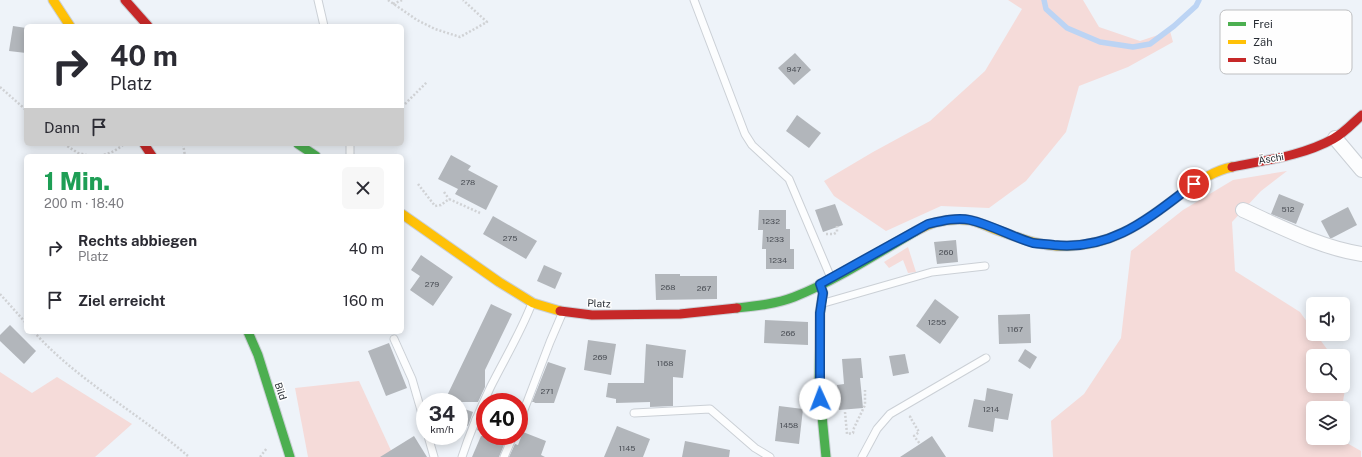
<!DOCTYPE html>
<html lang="de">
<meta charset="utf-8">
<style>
body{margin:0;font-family:"Public Sans",sans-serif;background:#f7f7f7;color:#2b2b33;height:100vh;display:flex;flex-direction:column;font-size:15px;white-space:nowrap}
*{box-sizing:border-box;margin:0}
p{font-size:13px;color:#7c7c81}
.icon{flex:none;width:22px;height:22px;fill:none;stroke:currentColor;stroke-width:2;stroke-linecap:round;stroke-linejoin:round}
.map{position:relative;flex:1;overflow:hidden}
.side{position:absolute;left:24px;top:154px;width:380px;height:180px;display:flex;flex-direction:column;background:#fff;border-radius:6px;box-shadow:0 2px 10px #0003}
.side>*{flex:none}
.guide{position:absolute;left:24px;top:24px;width:380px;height:122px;border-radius:6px;box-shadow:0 2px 10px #0003;background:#fff;color:#2b2b33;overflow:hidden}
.fabs{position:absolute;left:1306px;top:297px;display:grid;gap:8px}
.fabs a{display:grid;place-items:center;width:44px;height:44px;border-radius:6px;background:#fff;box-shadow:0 2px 10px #0003;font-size:20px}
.speed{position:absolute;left:416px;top:393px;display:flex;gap:8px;font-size:20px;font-weight:700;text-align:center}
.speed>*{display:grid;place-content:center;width:52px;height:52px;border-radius:50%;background:#fff;box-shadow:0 2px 10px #0003;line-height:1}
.speed small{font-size:10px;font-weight:400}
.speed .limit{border:6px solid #d22;background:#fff;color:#111}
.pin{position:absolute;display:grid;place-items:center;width:34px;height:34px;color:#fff;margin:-17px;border:2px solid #fff;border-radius:50%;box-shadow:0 1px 4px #0007}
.me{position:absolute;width:44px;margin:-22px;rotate:358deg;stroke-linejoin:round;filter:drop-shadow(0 0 3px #0008)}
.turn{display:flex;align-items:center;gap:14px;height:84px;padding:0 20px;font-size:18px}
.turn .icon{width:52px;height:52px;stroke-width:2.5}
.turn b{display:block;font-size:28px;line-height:34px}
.then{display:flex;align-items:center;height:38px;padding:0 20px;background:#0003;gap:8px;font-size:15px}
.round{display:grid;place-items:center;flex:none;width:42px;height:42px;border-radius:6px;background:#f7f7f7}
.overview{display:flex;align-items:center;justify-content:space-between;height:68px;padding:0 20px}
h1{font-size:24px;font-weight:800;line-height:30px;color:#1e9e55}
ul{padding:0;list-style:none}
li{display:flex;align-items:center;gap:12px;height:52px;padding:0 20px}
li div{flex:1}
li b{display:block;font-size:15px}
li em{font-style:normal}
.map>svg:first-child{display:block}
.green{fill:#f5dbd9}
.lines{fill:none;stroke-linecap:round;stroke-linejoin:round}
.stream{stroke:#bcd4f4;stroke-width:5.5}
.building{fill:#b2b6bb}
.lane-casing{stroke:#cbd0d6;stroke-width:9}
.street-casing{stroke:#cbd0d6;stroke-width:16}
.fast-casing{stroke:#cbd0d6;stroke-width:11}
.slow-casing{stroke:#cbd0d6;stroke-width:11}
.jam-casing{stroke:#cbd0d6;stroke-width:11}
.path{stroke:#d0d2d5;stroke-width:2.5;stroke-dasharray:2 2;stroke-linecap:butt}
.lane{stroke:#fcfdfe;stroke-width:7}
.street{stroke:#fcfdfe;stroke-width:14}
.fast{stroke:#4caf50;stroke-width:9}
.slow{stroke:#ffc107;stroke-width:9}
.jam{stroke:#c62828;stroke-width:9}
.route-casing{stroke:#114b97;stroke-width:10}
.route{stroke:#1a73e8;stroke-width:7}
.labels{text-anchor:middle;stroke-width:3;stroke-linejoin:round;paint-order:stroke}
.number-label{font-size:8px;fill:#4a4e55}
.street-label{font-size:10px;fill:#272c33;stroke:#fefefe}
.key{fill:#fefefe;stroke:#bebfc1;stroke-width:1}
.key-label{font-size:11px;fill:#272c33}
</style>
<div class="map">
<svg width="1362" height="457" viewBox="0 0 1362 457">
<rect width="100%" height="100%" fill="#eef3f9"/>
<!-- green -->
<g class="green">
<polygon points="1008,0 1083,0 1099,27 1140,41 1170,31 1173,42 1128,67 1079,86 1066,132 1026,181 989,208 941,206 886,231 834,196 824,181 873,152 930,121 985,71 1022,9"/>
<polygon points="1287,171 1261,191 1232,222 1235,271 1300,312 1313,330 1313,334 1316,334 1332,356 1313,356 1313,386 1343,386 1343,370 1347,376 1342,408 1313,408 1313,438 1338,438 1361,451 1361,457 1053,457 1051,421 1084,394 1121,338 1131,251 1183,210 1233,180"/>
<polygon points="908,247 916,272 908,273 903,260 889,268 884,262"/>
<polygon points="0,372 32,393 57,377 132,424 95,457 0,457"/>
<polygon points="359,381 394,457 308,457 295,388"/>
</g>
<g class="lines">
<!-- stream -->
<polyline class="stream" points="1044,0 1046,9 1067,28 1100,42 1133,47 1150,44 1174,26 1196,6 1199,0"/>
</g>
<!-- building -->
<g class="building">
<polygon points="13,26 26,28 26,53 9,51"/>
<polygon points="795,53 811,70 794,85 778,68"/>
<polygon points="797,115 821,133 809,148 786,131"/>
<polygon points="451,155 471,166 468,170 498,186 486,210 455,194 458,189 438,179"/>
<polygon points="1279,194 1304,204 1296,224 1271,214"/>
<polygon points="835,204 843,225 823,232 815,210"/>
<polygon points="1348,207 1357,225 1332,238 1330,238 1321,221"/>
<polygon points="759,210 786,210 786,229 790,229 790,249 794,249 794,269 766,269 766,249 762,249 763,230 758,230"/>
<polygon points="493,216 537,241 526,259 483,234"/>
<polygon points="956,240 958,262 937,264 934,242"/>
<polygon points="421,255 453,277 433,306 410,290 420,276 411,270"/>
<polygon points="544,265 562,273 555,289 537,281"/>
<polygon points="655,274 680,274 680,276 717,276 717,299 656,300"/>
<polygon points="935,299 959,317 940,344 916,326"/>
<polygon points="491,304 512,314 485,370 485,387 478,402 444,402"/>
<polygon points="1030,314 1031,343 999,344 998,315"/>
<polygon points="765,320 808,322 808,345 764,343"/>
<polygon points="10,325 36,351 24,364 0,341 0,335"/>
<polygon points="588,340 616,344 611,375 584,370"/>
<polygon points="389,343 407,388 386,396 368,351"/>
<polygon points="646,344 686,350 683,378 673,377 673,406 650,407 650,402 616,403 616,399 606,397 608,383 644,383"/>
<polygon points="1025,349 1037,357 1030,369 1018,361"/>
<polygon points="905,354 909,373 893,376 889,356"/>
<polygon points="861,358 863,378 860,378 863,408 839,410 837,385 844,384 842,359"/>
<polygon points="548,362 566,368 554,403 534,403 535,402 532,402"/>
<polygon points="987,388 1013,394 1008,420 995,418 993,432 968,427 974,399 985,401"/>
<polygon points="779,406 803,409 799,444 775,441"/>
<polygon points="459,407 473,412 468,426 459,421"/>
<polygon points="479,425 485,427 485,433 477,430"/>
<polygon points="617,426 650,439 643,457 604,457"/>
<polygon points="523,432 546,441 541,455 545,457 509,457 515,444 518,445"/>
<polygon points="414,436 427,457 380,457"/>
<polygon points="481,436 498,436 506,440 499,457 472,457"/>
<polygon points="932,436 946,457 900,457 920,444"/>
<polygon points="685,441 730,450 729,457 682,457"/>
</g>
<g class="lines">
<defs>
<g id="lane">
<polyline points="318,0 324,26"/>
<polyline points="694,0 745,134 752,145 789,179 831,278"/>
<polyline points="350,156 350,144"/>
<polyline points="824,303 932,272 985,266"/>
<polyline points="394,339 412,379 425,424"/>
<polyline points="634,413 710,409 755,448 770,457"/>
<polyline points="476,419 485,422"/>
<polyline points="519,423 550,342 562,314"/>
<polyline points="428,436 434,457"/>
<path d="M462 457C470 432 480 409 491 386 505 358 521 332 532 303"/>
<polyline points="504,457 513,436"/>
<polyline points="862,457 877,429 890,414 986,358"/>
</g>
<g id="street">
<polyline points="1335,138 1362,170"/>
<path d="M1243 210C1281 227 1321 248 1362 254"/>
</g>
<g id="fast">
<polyline points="298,144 316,156"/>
<polyline points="820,284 823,293 820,313 819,385 826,457"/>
<path d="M737 308C756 306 776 304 794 297 837 280 876 254 916 231"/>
<polyline points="248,332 258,355 290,457"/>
</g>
<g id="slow">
<polyline points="53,0 70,26"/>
<polyline points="402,214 499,282 533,303 560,311"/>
<path d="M916 231C931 222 950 218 968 220 977 221 986 226 994 229 1019 238 1041 247 1068 246 1114 245 1146 221 1181 194 1197 183 1212 171 1232 167"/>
</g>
<g id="jam">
<polyline points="125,0 148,26"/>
<polyline points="144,144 152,156"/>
<path d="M1232 167C1266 160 1302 156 1333 139 1344 133 1353 123 1362 115"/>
<polyline points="560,311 592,315 680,314 737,308"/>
</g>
</defs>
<!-- lane casing -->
<use href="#lane" class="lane-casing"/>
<!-- street casing -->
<use href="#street" class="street-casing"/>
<!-- fast casing -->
<use href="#fast" class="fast-casing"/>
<!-- slow casing -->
<use href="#slow" class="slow-casing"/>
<!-- jam casing -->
<use href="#jam" class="jam-casing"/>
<!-- path -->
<g class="path">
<polyline points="388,0 417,20 435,29 460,37 487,22 463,0"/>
<polyline points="393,4 402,0"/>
<polyline points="0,87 26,110"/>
<polyline points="405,104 427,82"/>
<polyline points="64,144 78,153 91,156"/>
<polyline points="183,144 185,156"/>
<path d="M96 156C107 155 116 151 124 144"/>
<polyline points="418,184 435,206 441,205 449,199 480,213"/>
<polyline points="444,192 449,199"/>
<polyline points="826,234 834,234 837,232 837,226"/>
<polyline points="0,294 26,323"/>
<path d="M34 332C79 382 139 413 189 457"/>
<polyline points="845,412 847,434 853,433 854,428 865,405 865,390"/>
<polyline points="911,416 910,417 919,432 914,436 920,444"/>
<polyline points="260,457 267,448"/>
</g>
<!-- lane -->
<use href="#lane" class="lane"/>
<!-- street -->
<use href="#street" class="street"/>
<!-- fast -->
<use href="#fast" class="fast"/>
<!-- slow -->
<use href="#slow" class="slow"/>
<!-- jam -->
<use href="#jam" class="jam"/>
</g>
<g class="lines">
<defs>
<path id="route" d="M820 399V313L823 293 820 284 928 224C941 221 957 217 970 220 992 225 1012 237 1033 243 1040 244 1047 244 1054 245 1113 251 1150 217 1194 184"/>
</defs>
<!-- route casing -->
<use href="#route" class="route-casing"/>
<!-- route -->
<use href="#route" class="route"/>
</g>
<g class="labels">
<!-- number labels -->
<g class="number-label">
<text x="794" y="72">947</text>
<text x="468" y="185">278</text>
<text x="1288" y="212">512</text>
<text x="771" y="224">1232</text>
<text x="510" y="241">275</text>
<text x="775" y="242">1233</text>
<text x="946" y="255">260</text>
<text x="778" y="263">1234</text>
<text x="432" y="287">279</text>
<text x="668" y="290">268</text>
<text x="704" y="291">267</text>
<text x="937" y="325">1255</text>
<text x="1015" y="332">1167</text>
<text x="788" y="336">266</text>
<text x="600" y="360">269</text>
<text x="665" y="366">1168</text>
<text x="547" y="394">271</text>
<text x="991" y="412">1214</text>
<text x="789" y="428">1458</text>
<text x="627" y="451">1145</text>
</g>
<!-- street labels -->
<g class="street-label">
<text transform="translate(1271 158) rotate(-10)" y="4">Äschi</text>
<text transform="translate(599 303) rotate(2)" y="4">Platz</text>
<text transform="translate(281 391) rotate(72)" y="4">Bild</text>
</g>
</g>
<!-- legend -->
<rect x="1220" y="10" width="132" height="64" rx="6" class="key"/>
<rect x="1228" y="22" width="18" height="4" fill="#4caf50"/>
<rect x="1228" y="40" width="18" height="4" fill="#ffc107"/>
<rect x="1228" y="58" width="18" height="4" fill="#c62828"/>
<g class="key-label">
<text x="1253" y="28">Frei</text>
<text x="1253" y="46">Zäh</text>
<text x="1253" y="64">Stau</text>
</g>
</svg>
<div class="fabs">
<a><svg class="icon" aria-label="sound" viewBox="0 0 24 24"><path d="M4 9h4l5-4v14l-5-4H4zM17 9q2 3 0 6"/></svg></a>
<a><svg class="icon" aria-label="search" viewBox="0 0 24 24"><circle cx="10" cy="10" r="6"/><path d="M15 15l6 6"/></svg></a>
<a><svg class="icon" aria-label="layers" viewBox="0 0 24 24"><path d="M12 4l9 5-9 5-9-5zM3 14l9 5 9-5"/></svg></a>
</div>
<div class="speed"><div>34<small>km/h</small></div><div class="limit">40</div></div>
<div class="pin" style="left:1194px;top:184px;background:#d93025"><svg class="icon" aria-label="arrive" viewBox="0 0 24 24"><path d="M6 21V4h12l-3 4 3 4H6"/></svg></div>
<svg class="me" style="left:820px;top:399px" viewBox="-20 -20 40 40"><circle r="19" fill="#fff"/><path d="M0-13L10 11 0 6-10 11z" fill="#1a73e8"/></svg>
<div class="guide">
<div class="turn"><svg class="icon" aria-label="right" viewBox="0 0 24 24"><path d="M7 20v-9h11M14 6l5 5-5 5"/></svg><div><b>40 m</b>Platz</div></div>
<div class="then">Dann<svg class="icon" aria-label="arrive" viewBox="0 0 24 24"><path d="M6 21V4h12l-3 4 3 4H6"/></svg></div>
</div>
<section class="side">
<div class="overview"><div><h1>1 Min.</h1><p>200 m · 18:40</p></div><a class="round"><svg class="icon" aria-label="close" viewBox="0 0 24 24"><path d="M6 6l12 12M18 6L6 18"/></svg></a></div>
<ul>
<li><svg class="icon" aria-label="right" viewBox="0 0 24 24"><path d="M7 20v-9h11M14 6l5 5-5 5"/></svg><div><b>Rechts abbiegen</b><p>Platz</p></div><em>40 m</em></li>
<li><svg class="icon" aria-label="arrive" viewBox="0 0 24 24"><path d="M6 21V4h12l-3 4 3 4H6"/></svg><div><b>Ziel erreicht</b></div><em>160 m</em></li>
</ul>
</section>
</div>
